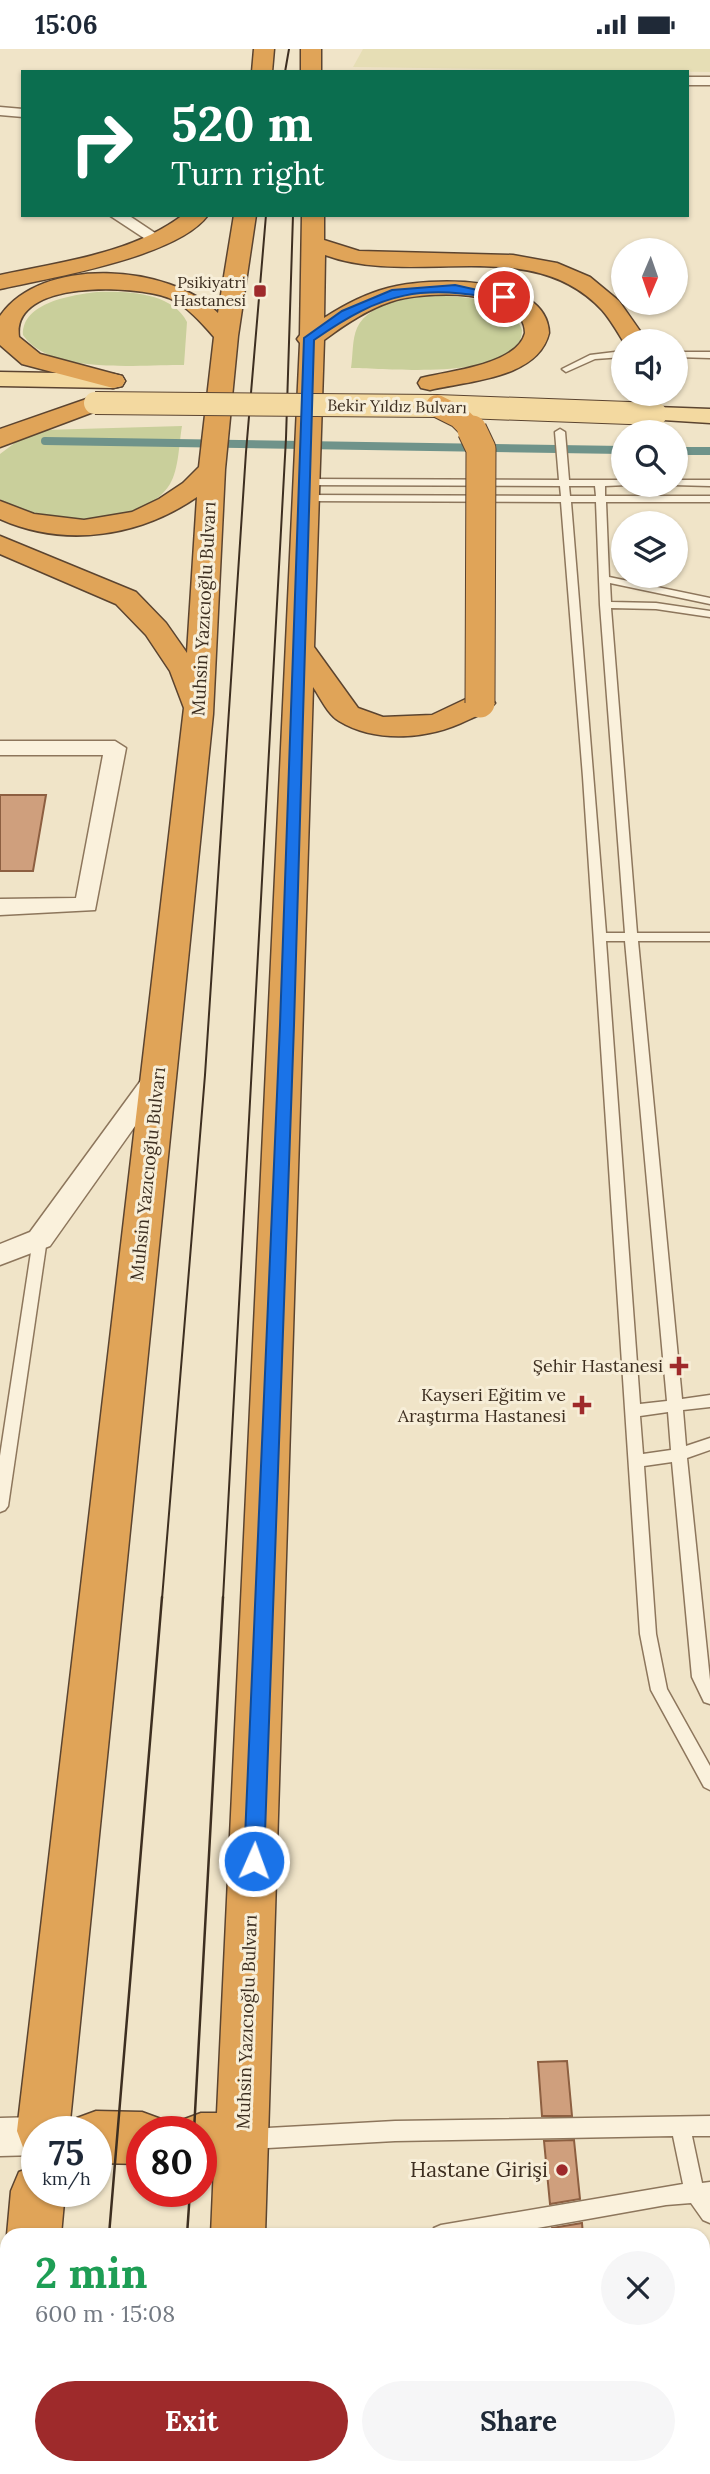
<!DOCTYPE html>
<meta charset="utf-8">
<style>
body{margin:0;font-family:Lora,serif;background:#f6f6f7;color:#1f2937;height:100vh;display:flex;flex-direction:column;font-size:26px;white-space:nowrap}
*{box-sizing:border-box;margin:0}
p{font-size:23px;color:#747a83}
.icon{flex:none;width:38px;height:38px;fill:none;stroke:currentColor;stroke-width:2;stroke-linecap:round;stroke-linejoin:round}
.map{position:relative;flex:1;overflow:hidden}
.details{position:absolute;left:0px;top:2179px;width:710px;height:247px;display:flex;flex-direction:column;background:#fff;border-radius:21px 21px 0 0;box-shadow:0 2px 5px #0004}
.details>*{flex:none}
.banner{position:absolute;left:21px;top:21px;width:668px;height:147px;border-radius:0px;box-shadow:0 2px 5px #0004;background:#0b6e4f;color:#fff;overflow:hidden}
.needle{width:46px;rotate:182deg}
.controls{position:absolute;left:611px;top:189px;display:grid;gap:14px}
.controls a{display:grid;place-items:center;width:77px;height:77px;border-radius:50%;background:#fff;box-shadow:0 2px 5px #0004;font-size:35px}
.speed{position:absolute;left:21px;top:2067px;display:flex;gap:14px;font-size:35px;font-weight:700;text-align:center}
.speed>*{display:grid;place-content:center;width:91px;height:91px;border-radius:50%;background:#fff;box-shadow:0 2px 5px #0004;line-height:1}
.speed small{font-size:18px;font-weight:400}
.speed .limit{border:10px solid #d22;background:#fff;color:#111}
.pin{position:absolute;display:grid;place-items:center;width:60px;height:60px;color:#fff;margin:-30px;border:4px solid #fff;border-radius:50%;box-shadow:0 2px 7px #0007}
.me{position:absolute;width:77px;margin:-38px;rotate:2deg;stroke-linejoin:round;filter:drop-shadow(0 0 5px #0008)}
.turn{display:flex;align-items:center;gap:24px;height:147px;padding:0 35px;font-size:32px}
.turn .icon{width:91px;height:91px;stroke-width:2.5}
.turn b{display:block;font-size:49px;line-height:60px}
.round{display:grid;place-items:center;flex:none;width:74px;height:74px;border-radius:37px;background:#f6f6f7}
.headline{display:flex;align-items:center;justify-content:space-between;height:119px;padding:0 35px}
h1{font-size:42px;font-weight:700;line-height:52px;color:#1e9e55}
.action{display:flex;gap:14px;margin-top:auto;padding:14px 35px}
.action a{flex:1;height:80px;border-radius:42px;background:#9e2a2b;color:#fff;font-size:28px;font-weight:700;line-height:80px;text-align:center}
.action a+a{background:#f6f6f7;color:#1f2937}
.status{display:flex;justify-content:space-between;align-items:center;height:49px;padding:0 35px;background:#fff;direction:ltr}
.status svg{height:19px;fill:currentColor}
.map>svg:first-child{display:block}
.farmland{fill:#e6deb5}
.green{fill:#c9cf9b}
.lines{fill:none;stroke-linecap:round;stroke-linejoin:round}
.stream{stroke:#6f938a;stroke-width:8}
.building{fill:#cf9f7d;stroke:#8d5f41;stroke-width:2}
.lane-casing{stroke:#8d765c;stroke-width:3}
.street-casing{stroke:#8d765c;stroke-width:3}
.primary-casing{stroke:#5b4430;stroke-width:3}
.highway-casing{stroke:#5b4430;stroke-width:3}
.lane{fill:#faf1dc;fill-rule:evenodd}
.street{fill:#faf1dc;fill-rule:evenodd}
.primary{fill:#f3d9a0;fill-rule:evenodd}
.highway{fill:#e0a458;fill-rule:evenodd}
.tram-far1{stroke:#3d2e20;stroke-width:2}
.tram{stroke:#3d2e20;stroke-width:2.5}
.primary-bridge-casing{stroke:#5b4430;stroke-width:24;stroke-linecap:butt}
.highway-bridge-far1-casing{stroke:#5b4430;stroke-width:24;stroke-linecap:butt}
.highway-bridge-casing{stroke:#5b4430;stroke-width:31;stroke-linecap:butt}
.primary-bridge{stroke:#f3d9a0;stroke-width:22}
.highway-bridge-far1{stroke:#e0a458;stroke-width:22}
.highway-bridge{stroke:#e0a458;stroke-width:29}
.route{fill:#1a73e8;stroke:#114b97;stroke-width:2}
.poi-dot{fill:#9e2a2b;stroke:#f7eed8;stroke-width:2.5}
.labels{text-anchor:middle;stroke-width:6;stroke-linejoin:round;paint-order:stroke}
.far-poi-label{font-size:16px;fill:#3d2e20;stroke:#f7eed8;text-anchor:end}
.far-street-label{font-size:16px;fill:#3d2e20;stroke:#f7eed8}
.street-label{font-size:18px;fill:#3d2e20;stroke:#f7eed8}
.poi-label{font-size:18px;fill:#3d2e20;stroke:#f7eed8;text-anchor:end}
.near-poi-label{font-size:21px;fill:#3d2e20;stroke:#f7eed8;text-anchor:end}
</style>
<div class="status"><b>15:06</b><svg viewBox="0 0 49 12"><path d="M0 12V9h3v3zM5 12V6h3v6zM10 12V3h3v9zM15 12V0h3v12zM26 1h20v11H26zM47 4h2v5h-2z"/></svg></div>
<div class="map">
<svg width="710" height="2425" viewBox="0 0 710 2425">
<rect width="100%" height="100%" fill="#f0e4c8"/>
<!-- farmland -->
<polygon class="farmland" points="363,0 710,0 710,23 353,18"/>
<!-- green -->
<g class="green">
<path d="M97 243C126 242 172 243 187 273L184 316C140 315 51 327 23 286 22 253 73 246 97 243Z"/>
<path d="M444 247C470 248 512 252 522 281 522 334 386 319 351 319 353 307 352 290 357 279 370 251 417 247 444 247Z"/>
<path d="M182 377C179 394 179 420 170 435 141 482 39 480 0 450V405L16 393 44 381Z"/>
<polygon points="45,2419 172,2418 172,2425 45,2425"/>
</g>
<g class="lines">
<!-- stream -->
<g class="stream">
<polyline points="45,392 623,401"/>
<polyline points="676,402 710,402"/>
</g>
</g>
<!-- building -->
<g class="building">
<polygon points="0,746 46,746 33,822 0,822"/>
<polygon points="567,2012 572,2067 542,2067 538,2013"/>
<polygon points="574,2091 580,2150 550,2155 544,2092"/>
<polygon points="582,2174 583,2186 553,2186 552,2179"/>
</g>
<g class="lines">
<defs>
<g id="lane">
<polygon points="623,302 623,308 595,310 566,323 562,320 590,306"/>
<polygon points="710,303 710,309 676,308 676,303"/>
<path d="M560 380 565 383 569 431H623V436H627L605 437V447H710V453H606L609 528 710 549V555L610 534 611 553 656 554 710 562V568L656 560 611 559 637 884H710V892H638L682 1350 710 1346V1358L683 1361 686 1397 710 1389V1401L687 1409 710 1631V1655L704 1653 692 1628 672 1413 644 1417 656 1585 667 1640 710 1717V1741L704 1738 651 1641 640 1585 583 728 561 453 304 452 299 449 304 446 561 447 560 437 305 436 300 433 305 430 559 431 555 383ZM569 437H595L596 447H570ZM571 453H596L600 556 625 884H606ZM606 892H625L667 1352 640 1355ZM668 1363 671 1401 643 1405 640 1367Z"/>
<polygon points="676,431 710,431 710,437 673,436 676,436"/>
<polygon points="40,1185 47,1190 8,1457 5,1461 0,1463 0,1407 33,1190"/>
<polygon points="710,2067 710,2087 692,2087 702,2134 710,2133 710,2174 703,2171 691,2154 666,2156 498,2186 431,2186 434,2179 441,2176 683,2135 673,2087 395,2092 250,2100 243,2097 240,2090 243,2083 250,2080 395,2072"/>
</g>
<g id="street">
<rect x="688" y="28" width="22" height="8"/>
<polygon points="0,58 23,60 23,68 0,66"/>
<polygon points="109,166 128,166 164,190 162,193 150,193"/>
<polygon points="0,692 115,692 126,699 95,861 0,866 0,850 76,849 103,706 0,706"/>
<polygon points="159,1016 168,1019 172,1025 50,1197 0,1216 0,1195 30,1183 150,1019"/>
<polygon points="37,2068 50,2074 54,2082 37,2082 37,2106 0,2107 0,2069"/>
</g>
<g id="primary">
<polygon points="0,323 113,325 122,327 125,332 122,337 113,339 0,337"/>
<polygon points="656,358 710,360 710,374 647,370 644,365 647,360"/>
</g>
<g id="highway">
<polygon points="254,0 274,0 272,23 252,23"/>
<rect x="301" y="0" width="20" height="23"/>
<path d="M183 166H208C178 208 50 229 0 240V226C60 213 132 205 183 166Z"/>
<path d="M234 166H256L238 287 225 420 213 665 69 2082H37V2106L24 2101 17 2082 184 659 170 622 146 586 116 555 0 505V487L136 543 166 574 187 604 197 448C139 488 65 499 0 470V452L34 465 84 471 132 463 159 450 183 434 199 418 214 288C201 273 187 257 169 249 136 236 11 230 19 288L40 305 122 327 125 332 122 337 113 339 22 315 0 296V267C42 206 170 215 218 264Z"/>
<path d="M302 166H324V191L359 202 513 206 557 214 590 228 619 252 647 292H623C617 282 610 270 602 261 531 184 413 239 325 206L324 269C344 256 365 245 388 239 427 228 547 224 549 284 538 330 467 332 430 341L421 339 418 334 421 329C449 322 517 316 525 284 524 237 421 242 390 253 366 261 344 276 324 291L314 598 358 659 383 668 432 666 470 648 480 645 490 648 495 654C489 663 478 666 468 671 430 690 377 695 339 672 328 666 320 648 313 638L265 2186H211L214 2116H201V2082H178L182 2071 201 2064H217L300 294 297 290 300 286Z"/>
<polygon points="95,347 104,349 107,354 104,359 0,398 0,380"/>
<polygon points="96,2062 142,2063 161,2070 166,2082 142,2082 142,2115 96,2114 96,2082 72,2082 77,2069"/>
<polygon points="37,2116 37,2142 65,2142 61,2186 7,2186 11,2142 19,2123"/>
<polygon points="7,2392 7,2418 44,2418 44,2425 0,2425 0,2395"/>
<polygon points="203,2418 261,2418 260,2425 202,2425"/>
</g>
</defs>
<!-- lane casing -->
<use href="#lane" class="lane-casing"/>
<!-- street casing -->
<use href="#street" class="street-casing"/>
<!-- primary casing -->
<use href="#primary" class="primary-casing"/>
<!-- highway casing -->
<use href="#highway" class="highway-casing"/>
<!-- lane -->
<use href="#lane" class="lane"/>
<!-- street -->
<use href="#street" class="street"/>
<!-- primary -->
<use href="#primary" class="primary"/>
<!-- highway -->
<use href="#highway" class="highway"/>
<!-- tram-far1 -->
<g class="tram-far1">
<polyline points="285,23 289,0"/>
<polyline points="162,1550 205,1026 246,403 266,166"/>
<polyline points="223,1550 286,389 293,166"/>
</g>
<!-- tram -->
<g class="tram">
<polyline points="194,2082 223,1548"/>
<polyline points="109,2186 162,1548"/>
<polyline points="187,2186 190,2142"/>
<polyline points="94,2425 95,2418"/>
<polyline points="171,2425 172,2418"/>
</g>
<defs>
<polyline id="primary-bridge" points="95,354 437,357 656,365"/>
<polyline id="highway-bridge-far1" points="437,357 459,368 474,383"/>
<polyline id="highway-bridge" points="472,381 481,400 480,654"/>
</defs>
<!-- primary-bridge casing -->
<use href="#primary-bridge" class="primary-bridge-casing"/>
<!-- highway-bridge-far1 casing -->
<use href="#highway-bridge-far1" class="highway-bridge-far1-casing"/>
<!-- highway-bridge casing -->
<use href="#highway-bridge" class="highway-bridge-casing"/>
<!-- primary-bridge -->
<use href="#primary-bridge" class="primary-bridge"/>
<!-- highway-bridge-far1 -->
<use href="#highway-bridge-far1" class="highway-bridge-far1"/>
<!-- highway-bridge -->
<use href="#highway-bridge" class="highway-bridge"/>
</g>
<!-- route -->
<path class="route" d="M455 236 509 248 504 251C421 235 384 242 314 291L294 976 264 1812 261 1818 254 1821 247 1818 244 1812 280 976 304 289 342 262 392 241Z"/>
<!-- markers -->
<g class="poi-dot">
<rect x="253" y="235" width="14" height="14" rx="3.5"/>
<path d="M675.5 1306.5h7v7h7v7h-7v7h-7v-7h-7v-7h7z"/>
<path d="M578.5 1345.5h7v7h7v7h-7v7h-7v-7h-7v-7h7z"/>
<circle cx="562" cy="2121" r="7"/>
</g>
<g class="labels">
<!-- far-poi labels -->
<g class="far-poi-label">
<text x="246" y="239">Psikiyatri<tspan x="246" dy="18">Hastanesi</tspan></text>
</g>
<!-- far-street labels -->
<g class="far-street-label">
<text transform="translate(397 357) rotate(1)" y="6">Bekir Yıldız Bulvarı</text>
</g>
<!-- street labels -->
<g class="street-label">
<text transform="translate(204 560) rotate(-87)" y="6">Muhsin Yazıcıoğlu Bulvarı</text>
<text transform="translate(148 1125) rotate(-84)" y="6">Muhsin Yazıcıoğlu Bulvarı</text>
<text transform="translate(247 1973) rotate(-88)" y="6">Muhsin Yazıcıoğlu Bulvarı</text>
</g>
<!-- poi labels -->
<g class="poi-label">
<text x="663" y="1323">Şehir Hastanesi</text>
<text x="566" y="1352">Kayseri Eğitim ve<tspan x="566" dy="21">Araştırma Hastanesi</tspan></text>
</g>
<!-- near-poi labels -->
<g class="near-poi-label">
<text x="548" y="2128">Hastane Girişi</text>
</g>
</g>
</svg>
<div class="controls">
<a><svg class="needle" viewBox="-14 -14 28 28"><path d="M0-13l5 13h-10z" fill="#e53935"/><path d="M0 13l5-13h-10z" fill="#747a83"/></svg></a>
<a><svg class="icon" aria-label="sound" viewBox="0 0 24 24"><path d="M4 9h4l5-4v14l-5-4H4zM17 9q2 3 0 6"/></svg></a>
<a><svg class="icon" aria-label="search" viewBox="0 0 24 24"><circle cx="10" cy="10" r="6"/><path d="M15 15l6 6"/></svg></a>
<a><svg class="icon" aria-label="layers" viewBox="0 0 24 24"><path d="M12 4l9 5-9 5-9-5zM3 14l9 5 9-5"/></svg></a>
</div>
<div class="speed"><div>75<small>km/h</small></div><div class="limit">80</div></div>
<div class="pin" style="left:504px;top:248px;background:#d93025"><svg class="icon" aria-label="arrive" viewBox="0 0 24 24"><path d="M6 21V4h12l-3 4 3 4H6"/></svg></div>
<svg class="me" style="left:254px;top:1812px" viewBox="-20 -20 40 40"><circle r="17" fill="#1a73e8" stroke="#fff" stroke-width="3"/><path d="M0-11L8 9 0 5-8 9z" fill="#fff"/></svg>
<div class="banner">
<div class="turn"><svg class="icon" aria-label="right" viewBox="0 0 24 24"><path d="M7 20v-9h11M14 6l5 5-5 5"/></svg><div><b>520 m</b>Turn right</div></div>
</div>
<section class="details">
<div class="headline"><div><h1>2 min</h1><p>600 m · 15:08</p></div><a class="round"><svg class="icon" aria-label="close" viewBox="0 0 24 24"><path d="M6 6l12 12M18 6L6 18"/></svg></a></div>
<div class="action"><a>Exit</a><a>Share</a></div>
</section>
</div>
